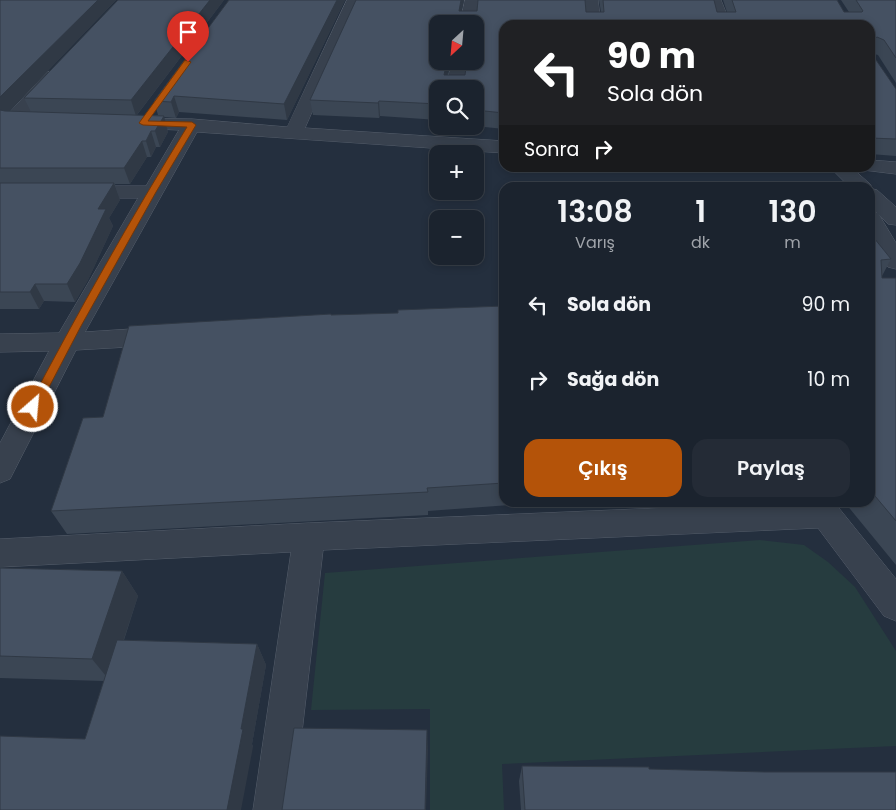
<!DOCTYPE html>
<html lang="tr">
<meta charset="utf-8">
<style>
body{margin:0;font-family:Poppins,sans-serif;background:#242b36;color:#f1f3f6;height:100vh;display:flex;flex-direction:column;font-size:19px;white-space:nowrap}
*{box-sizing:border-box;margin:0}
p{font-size:16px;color:#a0a4aa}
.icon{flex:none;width:28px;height:28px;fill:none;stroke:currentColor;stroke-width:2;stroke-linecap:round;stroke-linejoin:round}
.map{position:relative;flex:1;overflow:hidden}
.sheet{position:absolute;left:499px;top:182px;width:376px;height:325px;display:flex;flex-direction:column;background:#1b232e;border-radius:15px;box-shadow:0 2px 8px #0003,0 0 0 1px #39404a}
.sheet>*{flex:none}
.guide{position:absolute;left:499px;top:20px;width:376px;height:152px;border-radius:15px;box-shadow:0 2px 8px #0003,0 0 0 1px #39404a;background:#202124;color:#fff;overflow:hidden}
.needle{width:32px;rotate:206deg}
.tools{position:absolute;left:429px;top:15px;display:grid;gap:10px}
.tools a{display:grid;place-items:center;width:55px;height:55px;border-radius:10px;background:#1b232e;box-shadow:0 2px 8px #0003,0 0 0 1px #39404a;font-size:25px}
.pin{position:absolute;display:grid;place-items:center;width:42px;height:42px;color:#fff;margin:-51px -21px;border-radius:50% 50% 50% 0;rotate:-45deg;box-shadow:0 0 5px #0007}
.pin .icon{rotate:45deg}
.me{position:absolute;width:55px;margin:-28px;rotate:27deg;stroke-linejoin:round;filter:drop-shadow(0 0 4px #0008)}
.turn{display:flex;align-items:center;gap:18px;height:105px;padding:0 25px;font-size:22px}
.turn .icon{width:65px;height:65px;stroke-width:2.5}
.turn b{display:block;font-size:35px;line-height:42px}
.then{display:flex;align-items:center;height:48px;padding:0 25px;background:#0003;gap:10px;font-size:19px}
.eta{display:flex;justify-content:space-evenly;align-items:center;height:85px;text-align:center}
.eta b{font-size:30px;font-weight:600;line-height:35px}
.cta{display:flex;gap:10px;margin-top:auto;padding:10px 25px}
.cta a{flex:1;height:58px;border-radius:15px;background:#b45309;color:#fff;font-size:20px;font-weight:600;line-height:58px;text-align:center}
.cta a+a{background:#242b36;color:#f1f3f6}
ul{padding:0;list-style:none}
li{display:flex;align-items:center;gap:15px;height:75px;padding:0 25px}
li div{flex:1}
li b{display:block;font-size:19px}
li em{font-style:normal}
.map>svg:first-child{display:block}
.green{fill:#263c3f}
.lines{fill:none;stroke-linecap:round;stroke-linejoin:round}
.minor-casing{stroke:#565f6c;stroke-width:1}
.minor{fill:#38414e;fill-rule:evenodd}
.wall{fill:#3b4654;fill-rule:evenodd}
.shaded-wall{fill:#303945}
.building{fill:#455162;stroke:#303945;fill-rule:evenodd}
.route{fill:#b45309;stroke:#753606}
</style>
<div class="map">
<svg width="896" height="810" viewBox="0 0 896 810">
<rect width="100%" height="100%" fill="#242f3e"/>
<!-- green -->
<polygon class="green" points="760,540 804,545 828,562 855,587 896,651 896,746 502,764 504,810 430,810 430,709 311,710 325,573"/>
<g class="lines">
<defs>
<g id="minor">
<polygon points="347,0 361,0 305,128 504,141 504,153 197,132 85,332 162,327 171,330 175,336 171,342 162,345 76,350 10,479 0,483 0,443 49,351 0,352 0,334 59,333 138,198 80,198 73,196 70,192 73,188 80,186 146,186 179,130 129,128 123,127 120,123 123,119 129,118 192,119 287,127"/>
<polygon points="465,0 479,0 475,24 460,24"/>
<polygon points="584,0 598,0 601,25 585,25"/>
<polygon points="707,0 721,0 731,25 715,25"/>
<polygon points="452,61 468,61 464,89 446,89"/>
<polygon points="53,71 59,72 61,76 27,115 44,116 47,120 44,124 38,125 6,124 3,120 6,116 47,72"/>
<polygon points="870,160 896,162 896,174 863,170 861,168 870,168"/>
<polygon points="831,168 852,168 870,184 873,189 877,190 896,207 896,225 888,224 870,206 870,188 851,188"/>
<polygon points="870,212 878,213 896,243 896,269 888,267 870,237"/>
<polygon points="801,502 834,502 896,579 896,621 884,616 818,528 323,550 293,810 253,810 291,552 0,567 0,539 309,523"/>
</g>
</defs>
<!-- minor casing -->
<use href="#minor" class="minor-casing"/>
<!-- minor -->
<use href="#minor" class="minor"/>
</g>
<!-- wall -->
<g class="wall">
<polygon points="0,0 116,0 9,111 31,112 24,98 224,0 137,115 158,115 154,101 229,0 345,0 287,120 179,112 176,118 164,117 168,132 160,147 156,147 151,157 147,157 130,184 115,184 120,200 109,218 113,226 88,280 75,302 44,301 39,309 0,309"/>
<path d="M356 0H464L461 11H477L478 0H585L586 12H601L599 0H714L717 12H727L723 0H837L844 12H849L841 0H896V83L878 55 874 54V57L896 89V156L870 154V25H504V129L475 126V89H438V120L380 116 379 118 313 115 310 100ZM438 24H475V61H467L465 75H448L450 61H438Z"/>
<polygon points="870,233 891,259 882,276 882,278 896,278 896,565 846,504 839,505 837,502 870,502"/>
<polygon points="504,306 504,502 549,502 428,511 428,515 67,534 51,511 103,417 331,315 398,313"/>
<polygon points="0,568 122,571 138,596 124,640 257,644 266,665 252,744 253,747 85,739 104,681 0,678"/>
<polygon points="522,766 765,772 896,810 521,810 519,781"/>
</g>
<!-- shaded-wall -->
<g class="shaded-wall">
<polygon points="98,0 116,0 2,119 0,118 0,97"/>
<polygon points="210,0 224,0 136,116 131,100"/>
<polygon points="337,0 345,0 287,120 284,104"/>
<polygon points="461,0 464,0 459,24 459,11"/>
<polygon points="447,61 450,61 445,89 444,75"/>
<polygon points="174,96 179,112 176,118 171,102"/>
<polygon points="379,101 380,116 379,118 378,103"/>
<polygon points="164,116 168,132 160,147 155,131"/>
<polygon points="151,131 156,147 151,157 146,141"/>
<polygon points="142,141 147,157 130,184 124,168"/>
<polygon points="114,183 120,200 109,218 113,226 88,280 75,302 67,284 98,209"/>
<polygon points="35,284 44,301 39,309 30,292"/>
<polygon points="841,502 847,502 846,504 839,505"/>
<polygon points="122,571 138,596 110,681 92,659"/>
<polygon points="257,644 266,665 252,744 253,747 241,810 227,810 241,729"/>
<polygon points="427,730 428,750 426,810 425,810"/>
</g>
<!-- building -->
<g class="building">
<polygon points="0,0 98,0 0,97"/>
<polygon points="118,0 210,0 131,100 24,98"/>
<polygon points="229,0 337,0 284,104 174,96 171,102 154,101"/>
<path d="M356 0H461L459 11H477L478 0H585L586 12H604L603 0H714L717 12H736L732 0H837L844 12H862L863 11 856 0H896V58L884 40 877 37 874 39V57L896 89V139L870 138V25H504V113L475 110V89H438V104L379 101 378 103 310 100ZM438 24H475V61H467L465 75H444L447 61H438Z"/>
<polygon points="0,110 5,111 164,116 155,131 151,131 146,141 142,141 124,168 0,168"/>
<polygon points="0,183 114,183 98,209 106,209 80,263 67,284 35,284 30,292 0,292"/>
<polygon points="870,233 891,259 881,260 882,278 896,278 896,521 870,490"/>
<polygon points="504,306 504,483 427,488 428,492 51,511 83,418 103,417 129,326 331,314 331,315 398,313 398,310"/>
<polygon points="0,568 122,571 92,659 0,656"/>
<polygon points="117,640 257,644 241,729 243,729 227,810 0,810 0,736 85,739"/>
<polygon points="294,728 427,730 425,810 282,810"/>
<polygon points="522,766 649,767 649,769 765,772 896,772 896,810 525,810"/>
</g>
<!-- route -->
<path class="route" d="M185 60 191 62 148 121 192 122 196 125 156 192 81 326 37 410H29L28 407C78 312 131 218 187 127L143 125 139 123Z"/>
</svg>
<div class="tools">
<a><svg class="needle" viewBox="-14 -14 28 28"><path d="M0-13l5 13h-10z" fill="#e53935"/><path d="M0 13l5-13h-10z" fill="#a0a4aa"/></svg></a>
<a><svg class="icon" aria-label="search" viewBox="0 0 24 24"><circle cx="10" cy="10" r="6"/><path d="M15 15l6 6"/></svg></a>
<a>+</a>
<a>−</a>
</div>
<div class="pin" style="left:188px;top:62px;background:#d93025"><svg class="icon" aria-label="arrive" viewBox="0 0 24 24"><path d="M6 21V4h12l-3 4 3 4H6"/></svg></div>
<svg class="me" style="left:33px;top:407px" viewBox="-20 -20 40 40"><circle r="17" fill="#b45309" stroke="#fff" stroke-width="3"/><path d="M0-11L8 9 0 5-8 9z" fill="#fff"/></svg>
<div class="guide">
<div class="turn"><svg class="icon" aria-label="left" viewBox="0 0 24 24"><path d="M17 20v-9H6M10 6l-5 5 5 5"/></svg><div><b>90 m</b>Sola dön</div></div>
<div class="then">Sonra<svg class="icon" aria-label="right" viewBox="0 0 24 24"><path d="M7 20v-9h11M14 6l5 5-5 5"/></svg></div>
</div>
<section class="sheet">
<div class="eta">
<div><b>13:08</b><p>Varış</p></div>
<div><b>1</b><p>dk</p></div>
<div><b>130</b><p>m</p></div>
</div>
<ul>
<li><svg class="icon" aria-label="left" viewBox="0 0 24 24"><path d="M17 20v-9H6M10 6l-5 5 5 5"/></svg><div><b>Sola dön</b></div><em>90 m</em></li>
<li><svg class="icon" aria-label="right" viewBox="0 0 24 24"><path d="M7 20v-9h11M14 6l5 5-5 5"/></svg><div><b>Sağa dön</b></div><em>10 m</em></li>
</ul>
<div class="cta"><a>Çıkış</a><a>Paylaş</a></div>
</section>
</div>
